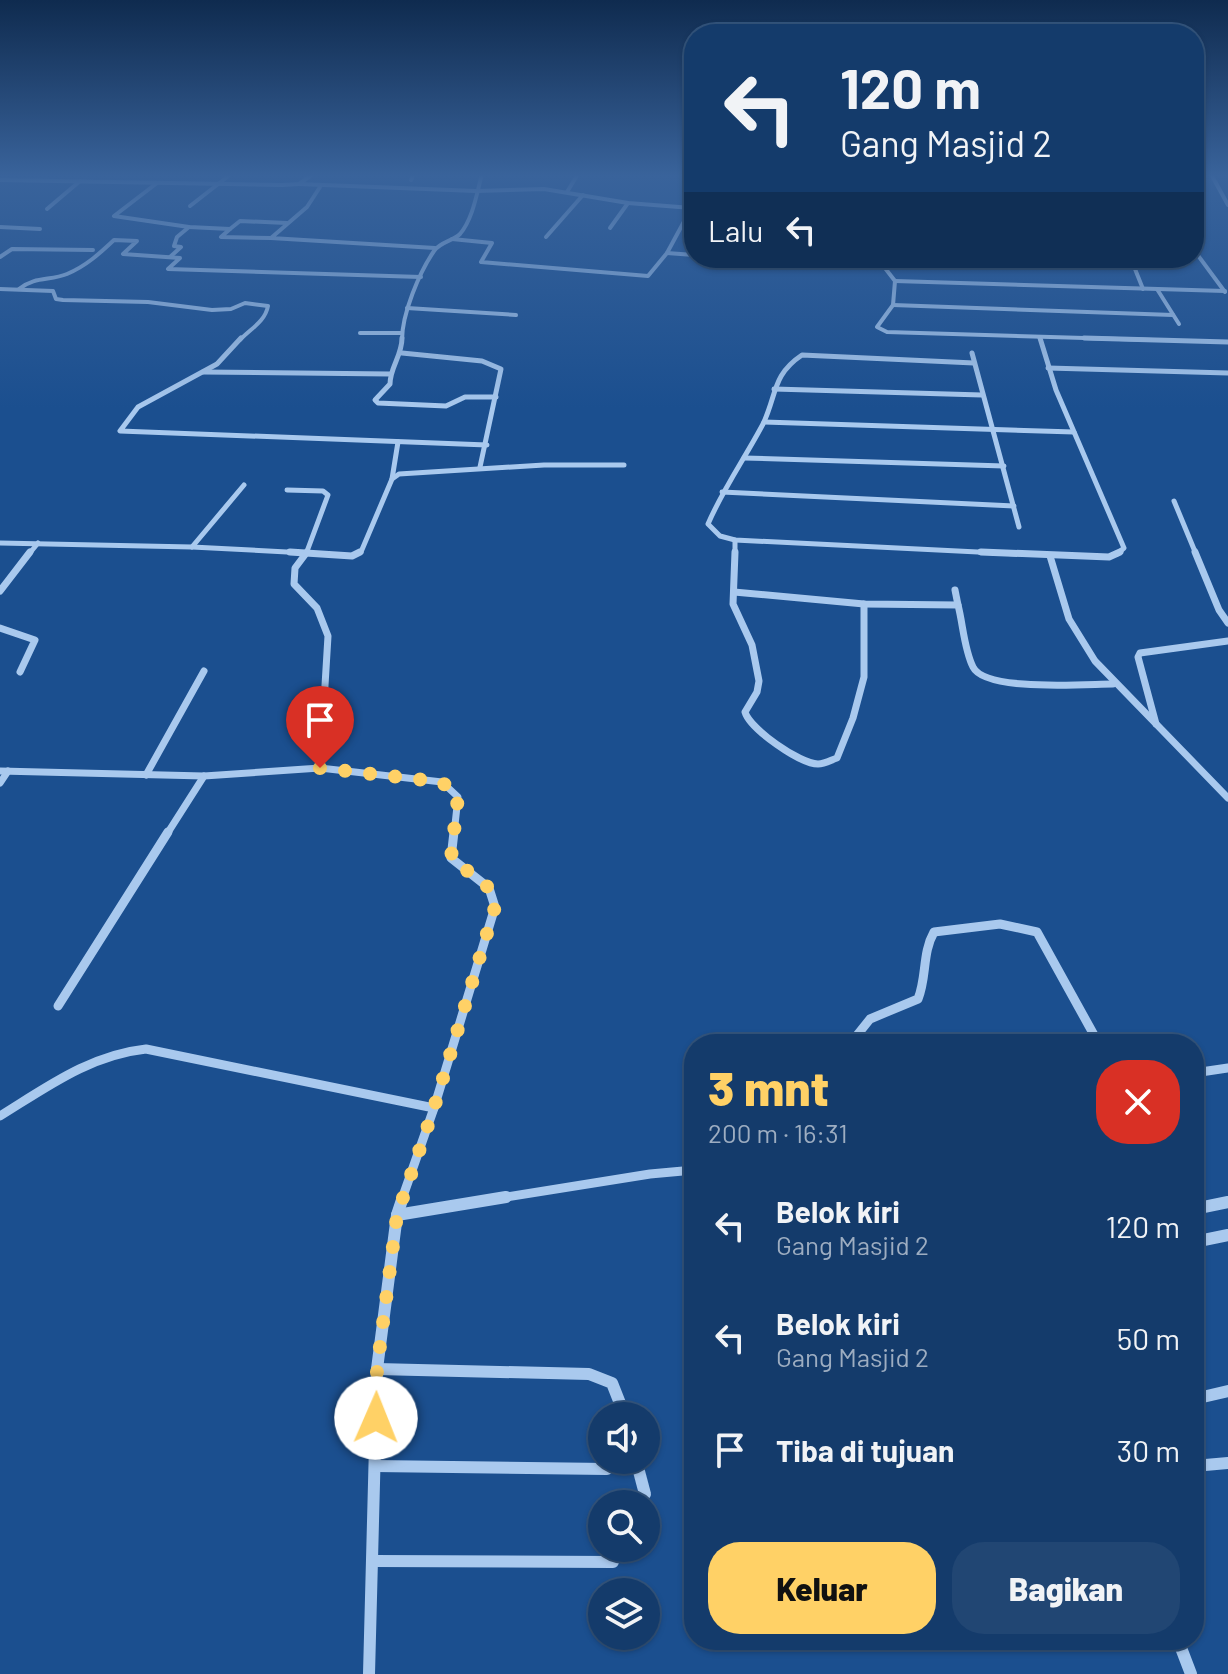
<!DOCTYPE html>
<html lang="id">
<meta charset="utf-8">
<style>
body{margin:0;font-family:Barlow,sans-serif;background:#214673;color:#f1f3f6;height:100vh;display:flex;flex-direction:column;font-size:30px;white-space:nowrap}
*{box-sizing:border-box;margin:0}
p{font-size:26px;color:#9dadc1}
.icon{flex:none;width:44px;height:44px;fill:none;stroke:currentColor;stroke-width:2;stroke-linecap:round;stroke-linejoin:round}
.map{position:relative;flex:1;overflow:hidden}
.sheet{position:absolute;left:684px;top:1034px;width:520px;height:616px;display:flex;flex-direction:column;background:#143b6b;border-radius:32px;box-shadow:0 2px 6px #0004,0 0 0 2px #33557e}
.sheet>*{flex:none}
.guide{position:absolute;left:684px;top:24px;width:520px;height:244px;border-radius:32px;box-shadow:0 2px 6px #0004,0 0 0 2px #33557e;background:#143b6b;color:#f1f3f6;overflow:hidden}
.buttons{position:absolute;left:588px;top:1402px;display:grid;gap:16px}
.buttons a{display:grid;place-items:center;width:72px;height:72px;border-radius:50%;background:#143b6b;box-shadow:0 2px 6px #0004,0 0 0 2px #33557e;font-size:40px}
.pin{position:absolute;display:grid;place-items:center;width:68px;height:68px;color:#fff;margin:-82px -34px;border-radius:50% 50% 50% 0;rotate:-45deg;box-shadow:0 0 8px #0007}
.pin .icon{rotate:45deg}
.me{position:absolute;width:88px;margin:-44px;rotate:1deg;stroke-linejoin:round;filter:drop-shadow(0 0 6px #0008)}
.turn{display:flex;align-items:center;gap:28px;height:168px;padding:0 24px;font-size:36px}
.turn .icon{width:104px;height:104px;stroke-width:2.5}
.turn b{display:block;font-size:56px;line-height:68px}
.then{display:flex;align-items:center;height:76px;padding:0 24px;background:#0003;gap:16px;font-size:30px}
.round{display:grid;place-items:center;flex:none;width:84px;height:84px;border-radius:32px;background:#214673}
.headline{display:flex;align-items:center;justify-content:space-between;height:136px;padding:0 24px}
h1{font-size:48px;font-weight:800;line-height:60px;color:#ffd166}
.primary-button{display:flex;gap:16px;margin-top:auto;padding:16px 24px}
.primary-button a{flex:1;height:92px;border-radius:32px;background:#ffd166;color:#111;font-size:32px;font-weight:800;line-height:92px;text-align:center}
.primary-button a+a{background:#214673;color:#f1f3f6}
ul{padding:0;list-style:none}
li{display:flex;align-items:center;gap:24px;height:112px;padding:0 24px}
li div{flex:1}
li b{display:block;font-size:30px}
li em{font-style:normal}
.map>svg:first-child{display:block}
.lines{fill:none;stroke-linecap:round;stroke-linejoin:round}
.street-far4{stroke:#a9c9ee;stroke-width:4}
.street-far3{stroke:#a9c9ee;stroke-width:5}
.street-far2{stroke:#a9c9ee;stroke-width:7}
.street-far1{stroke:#a9c9ee;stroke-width:9}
.street{stroke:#a9c9ee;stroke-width:12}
.route{stroke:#ffd166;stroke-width:14;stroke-dasharray:0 25.2}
</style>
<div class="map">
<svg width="1228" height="1674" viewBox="0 0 1228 1674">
<rect width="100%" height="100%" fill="#1b4f8f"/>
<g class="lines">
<!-- street-far4 -->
<g class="street-far4">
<polyline points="1211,174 1228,205"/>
<polyline points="694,178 694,196"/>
<polyline points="0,180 282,185 299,184 313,174"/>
<polyline points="411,180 414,174"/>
<polyline points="157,183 114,216 189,227 230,229 240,221 287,223"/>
<polyline points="299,184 476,191 544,189 628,203 692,208"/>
<polyline points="320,187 307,207 271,238 435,248"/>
<polyline points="567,192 578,174"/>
<polyline points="190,206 231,174"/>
<polyline points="47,209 80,181"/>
<polyline points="0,227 40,229"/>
<polyline points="610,228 628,203"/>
<polyline points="230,229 221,237 271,238"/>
<polyline points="546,237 583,195"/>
<polyline points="452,239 492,243 481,262 648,276 667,253 694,203"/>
<polyline points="1194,250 1225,292"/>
<polyline points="667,253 694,255"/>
<polyline points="0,257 12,249 93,250"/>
<polyline points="170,257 181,247 174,246 177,237 189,227"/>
<polyline points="739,258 785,261"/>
<polyline points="878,259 895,281 893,305 877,327 887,332 1153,340"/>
<polyline points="878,259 1134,268"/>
<polyline points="1131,259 1143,289"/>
<polyline points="895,281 1225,291"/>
<path d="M0 289 53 291 56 299 63 300 148 302 212 310 231 309 245 303 268 306C265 322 250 329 240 340"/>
<path d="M19 289C35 276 50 281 67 274 86 266 99 254 114 240L137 241 123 254 180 258 168 269 421 277"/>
<polyline points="1157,289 1179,324"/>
<polyline points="893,305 1173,315"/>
<polyline points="407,308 516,315"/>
<polyline points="360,333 402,333"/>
<path d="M402 340C402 314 419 273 434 251 440 242 453 241 460 234 473 219 477 192 482 174"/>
</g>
<!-- street-far3 -->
<g class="street-far3">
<polyline points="241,338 217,364 138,407 120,431 487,445"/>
<path d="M402 338C402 356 390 367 390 384L375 400 378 403 446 406 465 397H496"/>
<polyline points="1040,338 1056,390 1124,548 1117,554"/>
<polyline points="1084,338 1228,342"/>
<polyline points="402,353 482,361 501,369 480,467"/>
<polyline points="972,353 1019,527"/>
<path d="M974 363 802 355C772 375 777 395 763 424 745 458 723 489 708 524L720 536 735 540 1020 554"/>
<polyline points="1048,368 1228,373"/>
<polyline points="203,372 390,374"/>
<polyline points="774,389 982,395"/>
<polyline points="764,422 1074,432"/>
<polyline points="744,458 1004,466"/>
<polyline points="392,479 398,442"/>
<polyline points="287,490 323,491 328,495 306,554"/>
<polyline points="722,492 1014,506"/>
<polyline points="1174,501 1196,554"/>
<polyline points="0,543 192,547 325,554"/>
<polyline points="192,547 244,485"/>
<polyline points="29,554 38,543"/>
<polyline points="355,554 361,552 392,479 399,474 544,465 624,465"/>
<polyline points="735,554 735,540"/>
</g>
<!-- street-far2 -->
<g class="street-far2">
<polyline points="290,552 352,556 360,552"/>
<polyline points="307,552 295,568 294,584 317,608 328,636 320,768"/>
<path d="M735 552 733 604 752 645 759 681 757 692 745 712C750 729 800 764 818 764 825 764 831 760 837 758L853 718 864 677V604"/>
<polyline points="981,552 1109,557 1120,552"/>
<polyline points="1195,552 1219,610 1228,623"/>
<polyline points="1050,556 1069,619 1095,661 1228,798"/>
<polyline points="955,590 958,605"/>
<polyline points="0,591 30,552"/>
<path d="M734 592 864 604 958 605C963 624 964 649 973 667 985 692 1086 684 1113 684"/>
<polyline points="0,628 35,640 20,672"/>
<polyline points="1156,724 1138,657 1140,653 1228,641"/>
<polyline points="0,771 204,776 320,768 442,782 458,797 454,834"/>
<polyline points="146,775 204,671"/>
<polyline points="0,783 8,771"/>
<polyline points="167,834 204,776"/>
</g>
<!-- street-far1 -->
<g class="street-far1">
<polyline points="58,1006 168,832"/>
<path d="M850 1044 870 1019 918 999C927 977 922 953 934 932L1000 924 1037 932 1099 1044"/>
<polyline points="1194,1073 1228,1068"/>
<path d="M0 1116C47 1087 90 1055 146 1049L434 1108"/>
<polyline points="402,1199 434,1108 495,907 489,888 451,858 454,832"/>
<polyline points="494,1199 650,1174 694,1170"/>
</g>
<!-- street -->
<g class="street">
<polyline points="1194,1209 1228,1202"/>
<polyline points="397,1215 506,1197"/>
<polyline points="1194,1242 1228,1235"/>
<polyline points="377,1369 589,1374 612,1383 625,1416"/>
<polyline points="1194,1399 1228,1391"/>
<polyline points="636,1460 645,1494"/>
<polyline points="375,1466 607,1469"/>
<polyline points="1194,1466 1228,1463"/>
<polyline points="373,1561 613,1562"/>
<polyline points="1178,1640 1191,1674"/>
<polyline points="369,1674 377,1369 397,1215 403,1197"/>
</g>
</g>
<!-- sky -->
<linearGradient id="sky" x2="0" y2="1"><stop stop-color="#0f2b4f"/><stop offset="0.43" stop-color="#39639b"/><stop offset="1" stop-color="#39639b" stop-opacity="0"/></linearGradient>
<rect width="1228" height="408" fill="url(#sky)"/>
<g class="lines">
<!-- route -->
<polyline class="route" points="320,768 442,782 458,797 451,858 489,888 495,907 434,1108 397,1215 377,1369 376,1418"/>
</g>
</svg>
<div class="buttons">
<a><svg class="icon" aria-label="sound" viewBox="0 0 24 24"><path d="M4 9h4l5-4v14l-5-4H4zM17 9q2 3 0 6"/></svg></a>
<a><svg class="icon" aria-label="search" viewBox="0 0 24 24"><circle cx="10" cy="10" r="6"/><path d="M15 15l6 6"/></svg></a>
<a><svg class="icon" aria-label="layers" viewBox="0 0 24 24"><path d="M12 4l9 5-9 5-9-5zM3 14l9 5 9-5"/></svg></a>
</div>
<div class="pin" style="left:320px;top:768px;background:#d93025"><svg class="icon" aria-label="arrive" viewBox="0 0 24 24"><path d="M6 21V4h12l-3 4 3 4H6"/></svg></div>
<svg class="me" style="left:376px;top:1418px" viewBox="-20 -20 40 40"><circle r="19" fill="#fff"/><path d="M0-13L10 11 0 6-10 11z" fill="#ffd166"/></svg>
<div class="guide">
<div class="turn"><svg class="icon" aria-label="left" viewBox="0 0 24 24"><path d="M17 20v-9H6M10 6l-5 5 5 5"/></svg><div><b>120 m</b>Gang Masjid 2</div></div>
<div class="then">Lalu<svg class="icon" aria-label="left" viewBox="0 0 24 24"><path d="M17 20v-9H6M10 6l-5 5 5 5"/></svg></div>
</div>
<section class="sheet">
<div class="headline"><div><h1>3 mnt</h1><p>200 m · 16:31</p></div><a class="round" style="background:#d93025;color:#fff"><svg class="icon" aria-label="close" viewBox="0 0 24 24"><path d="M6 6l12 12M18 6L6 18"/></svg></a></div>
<ul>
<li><svg class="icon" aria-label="left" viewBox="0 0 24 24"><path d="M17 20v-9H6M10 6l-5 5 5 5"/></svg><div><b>Belok kiri</b><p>Gang Masjid 2</p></div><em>120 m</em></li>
<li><svg class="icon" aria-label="left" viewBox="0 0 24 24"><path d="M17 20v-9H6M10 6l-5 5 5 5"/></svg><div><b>Belok kiri</b><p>Gang Masjid 2</p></div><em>50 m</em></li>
<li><svg class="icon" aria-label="arrive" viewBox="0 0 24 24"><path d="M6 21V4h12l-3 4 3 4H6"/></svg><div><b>Tiba di tujuan</b></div><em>30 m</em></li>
</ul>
<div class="primary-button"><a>Keluar</a><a>Bagikan</a></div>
</section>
</div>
